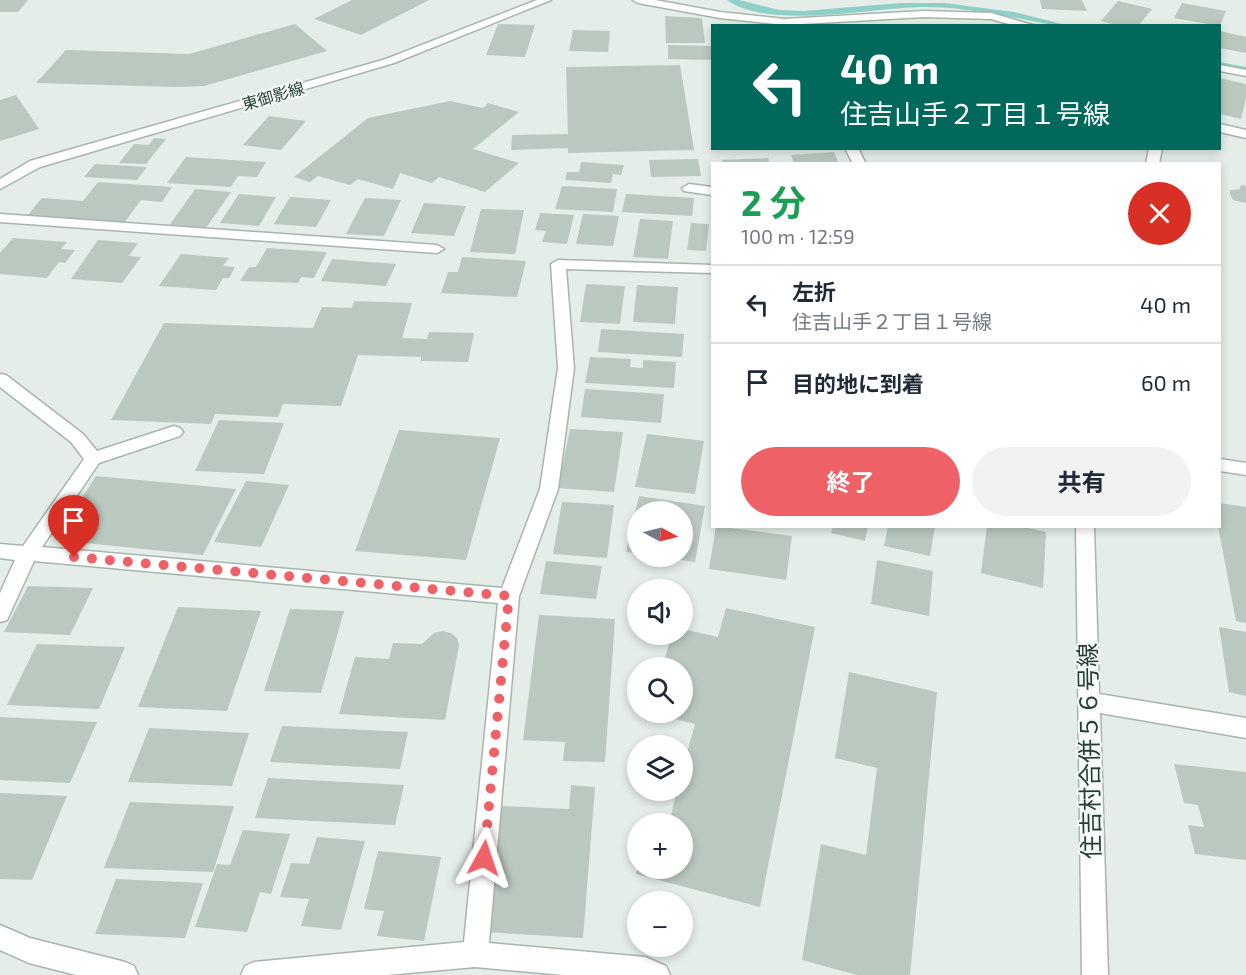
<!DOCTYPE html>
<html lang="ja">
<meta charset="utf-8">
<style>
body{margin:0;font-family:"Exo 2","Noto Sans JP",sans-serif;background:#f2f2f3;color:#1f2937;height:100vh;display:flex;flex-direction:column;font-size:22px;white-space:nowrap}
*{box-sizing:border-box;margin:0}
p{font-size:20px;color:#747a83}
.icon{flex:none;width:33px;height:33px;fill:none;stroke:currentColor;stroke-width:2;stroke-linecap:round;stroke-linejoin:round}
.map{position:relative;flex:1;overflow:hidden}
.sheet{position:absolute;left:711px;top:162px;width:510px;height:366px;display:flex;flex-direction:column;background:#fff;border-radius:0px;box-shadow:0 3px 9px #0003}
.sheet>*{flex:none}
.top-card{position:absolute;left:711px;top:24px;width:510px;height:126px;border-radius:0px;box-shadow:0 3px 9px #0003;background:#00695c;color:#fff;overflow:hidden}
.needle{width:39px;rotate:97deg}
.buttons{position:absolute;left:627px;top:501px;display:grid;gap:12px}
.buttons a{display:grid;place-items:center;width:66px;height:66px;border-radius:50%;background:#fff;box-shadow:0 3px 9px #0003;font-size:30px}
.pin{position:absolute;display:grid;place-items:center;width:51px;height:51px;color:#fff;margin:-62px -26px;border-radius:50% 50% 50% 0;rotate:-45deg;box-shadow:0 0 6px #0007}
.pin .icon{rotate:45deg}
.me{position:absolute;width:66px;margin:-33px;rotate:5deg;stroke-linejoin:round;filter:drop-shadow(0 0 4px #0008)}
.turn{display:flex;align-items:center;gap:21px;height:126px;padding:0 30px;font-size:27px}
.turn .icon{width:78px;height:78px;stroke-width:2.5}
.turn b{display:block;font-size:42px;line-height:51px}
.round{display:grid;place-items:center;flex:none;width:63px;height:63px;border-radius:32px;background:#f2f2f3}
.summary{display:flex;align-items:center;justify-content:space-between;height:102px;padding:0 30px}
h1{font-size:36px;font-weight:700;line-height:45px;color:#1e9e55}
.primary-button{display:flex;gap:12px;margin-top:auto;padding:12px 30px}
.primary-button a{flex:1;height:69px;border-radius:36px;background:#ee6267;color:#fff;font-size:24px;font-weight:700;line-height:69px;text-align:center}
.primary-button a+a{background:#f2f2f3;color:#1f2937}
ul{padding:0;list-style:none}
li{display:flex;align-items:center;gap:18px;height:78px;padding:0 30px;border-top:2px solid #e0e1e3}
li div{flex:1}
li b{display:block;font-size:22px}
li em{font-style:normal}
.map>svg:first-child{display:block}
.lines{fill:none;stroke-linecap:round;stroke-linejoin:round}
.stream{fill:#8ed0c8;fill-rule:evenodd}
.building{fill:#bac8bf}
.service-casing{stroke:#a7b5ac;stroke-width:3}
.minor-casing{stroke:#a7b5ac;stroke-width:3}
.service{fill:#fff;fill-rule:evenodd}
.minor{fill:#fff;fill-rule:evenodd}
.route{stroke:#ee6267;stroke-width:10;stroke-dasharray:0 18}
.labels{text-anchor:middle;stroke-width:4.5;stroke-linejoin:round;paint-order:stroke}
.far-street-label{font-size:16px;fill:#243f30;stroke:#f5faf6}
.near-street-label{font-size:24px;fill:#243f30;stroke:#f5faf6}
</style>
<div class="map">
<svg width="1246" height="975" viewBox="0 0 1246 975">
<rect width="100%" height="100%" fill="#e4ede7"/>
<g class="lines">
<!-- stream -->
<g class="stream">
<path d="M727 0H739L779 10 803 11 901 3H944L1014 12 1070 26C1050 26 1031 20 1011 17 983 12 954 7 925 7 872 7 771 31 727 0Z"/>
<polygon points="1220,62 1246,67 1246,73 1220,67"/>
</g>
</g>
<!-- building -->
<g class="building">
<polygon points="0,0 28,0 18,12 0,12"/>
<polygon points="352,0 429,0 361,35 314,19"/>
<polygon points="1040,0 1082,0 1087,11 1042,9"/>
<polygon points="1118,1 1152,9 1138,26 1119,26 1101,21"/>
<polygon points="1182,3 1226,11 1220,26 1174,18"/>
<polygon points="665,16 702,18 705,43 666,43"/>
<polygon points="295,24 327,51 204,86 176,87 36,83 66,50 189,54"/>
<polygon points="498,24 535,25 525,57 486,55"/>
<polygon points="573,30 610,31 608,52 569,51"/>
<polygon points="1220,31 1246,37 1246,53 1220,48"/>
<polygon points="668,45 712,46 712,60 668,59"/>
<polygon points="680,65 694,150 568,153 568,148 511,150 512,135 568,134 566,67"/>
<polygon points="1220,78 1246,84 1246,98 1241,119 1220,114"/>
<polygon points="16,95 39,129 0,141 0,100"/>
<polygon points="450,101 483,108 488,103 519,112 473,149 519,163 485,192 439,177 432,183 400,173 393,189 358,179 350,185 318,176 310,182 294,177 368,118"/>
<polygon points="269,116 306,121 281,150 243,145"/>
<polygon points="154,138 166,139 146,164 119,163 134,144 149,145"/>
<polygon points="834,152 839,164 794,164 791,155"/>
<polygon points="186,157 248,161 266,162 257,177 238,176 231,187 167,183"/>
<polygon points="768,158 770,164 723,164 722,160"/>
<polygon points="698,159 701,176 651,177 649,160"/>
<polygon points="581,162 624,165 621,175 613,174 611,183 565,180 567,172 579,172"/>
<polygon points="95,164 147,167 137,180 84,177"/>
<polygon points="98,182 172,187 162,202 141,200 124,223 27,216 42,198 83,201"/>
<polygon points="1241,185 1246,186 1246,203 1233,200 1230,194 1230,190 1240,189"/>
<polygon points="562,186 617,189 613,212 555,209"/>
<polygon points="195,189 231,192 206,228 169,226"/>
<polygon points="239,194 276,197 259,226 220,223"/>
<polygon points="626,194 694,198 692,216 622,212"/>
<polygon points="290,197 331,200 316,227 274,224"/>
<polygon points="365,198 401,200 384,236 346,234"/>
<polygon points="424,203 466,206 454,236 411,233"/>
<polygon points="481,209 524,210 515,254 470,252"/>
<polygon points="540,213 574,215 567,244 542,242 546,231 535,230"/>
<polygon points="583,214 619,216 613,246 576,244"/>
<polygon points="640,219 673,221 668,259 633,257"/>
<polygon points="691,223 709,224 706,251 687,250"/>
<polygon points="13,238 67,242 61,249 75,250 65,263 59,262 47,278 0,274 0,253"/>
<polygon points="98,240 138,243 129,256 141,257 122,283 71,279"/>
<polygon points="267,248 327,252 314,278 301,277 298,283 240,281 249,267 256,267"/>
<polygon points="181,254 229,258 223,266 235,267 229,278 223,278 216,290 159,286"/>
<polygon points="462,257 526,261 517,297 441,293 448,272 458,272"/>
<polygon points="332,259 396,264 386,286 321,281"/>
<polygon points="586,284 625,286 620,324 580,322"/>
<polygon points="637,285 678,287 675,324 633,322"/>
<polygon points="354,301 412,303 402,338 427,339 429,332 474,333 468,362 421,361 421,357 358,355 341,406 283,404 278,417 215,414 211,424 111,420 164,323 313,328 322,307 352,308"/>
<polygon points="601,329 684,334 682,357 598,352"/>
<polygon points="590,357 631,359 630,367 643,368 643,360 676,362 674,388 585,383"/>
<polygon points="585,389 664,394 661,423 581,417"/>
<polygon points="219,420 284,423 264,474 195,471"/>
<polygon points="570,429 623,432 614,492 558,488"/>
<polygon points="399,430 500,438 466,560 355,551"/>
<polygon points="647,434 704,441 695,494 635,487"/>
<polygon points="96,476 236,489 203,555 55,540"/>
<polygon points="246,481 289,485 261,547 214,542"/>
<polygon points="639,496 705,506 695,562 667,558 682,556 682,512 638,512 638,553 626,552"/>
<polygon points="562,502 614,505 607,558 553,554"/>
<polygon points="1220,503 1246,507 1246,623 1236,621 1218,526 1220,526"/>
<polygon points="716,526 792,536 786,580 709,569"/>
<polygon points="833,526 868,526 865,541 831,533"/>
<polygon points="888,526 935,526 930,556 884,546"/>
<polygon points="987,526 1020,526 1046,532 1043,588 981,573"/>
<polygon points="877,560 933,571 929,616 871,604"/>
<polygon points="546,561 602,566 596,599 540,594"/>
<polygon points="28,586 93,588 70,635 4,632"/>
<polygon points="178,607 261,611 227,711 138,707"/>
<polygon points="726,608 815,627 760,907 636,874 638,868 682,868 682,824 669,824 677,790 682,790 682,771 695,724 651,713 682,712 682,668 662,668 672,634 682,634 682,629 718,637"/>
<polygon points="290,609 344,611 321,693 264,691"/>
<polygon points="539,615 615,619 605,762 563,761 565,742 523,740"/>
<polygon points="1219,627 1246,632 1246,696 1229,692"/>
<polygon points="442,631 451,633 457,638 459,646 445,720 339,714 355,657 389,659 393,643 422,644 434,633"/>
<polygon points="37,644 125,647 99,709 7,705"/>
<polygon points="849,672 937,692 910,975 857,975 802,960 821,844 866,855 877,768 835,758"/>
<polygon points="0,717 97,722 70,783 0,780"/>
<polygon points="282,726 408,732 400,769 270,762"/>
<polygon points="149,728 249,733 232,786 128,782"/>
<polygon points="1174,764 1246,772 1246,860 1195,854 1188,825 1204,827 1198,805 1184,803"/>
<polygon points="268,778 404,785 395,825 255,818"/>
<polygon points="571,785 595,787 583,938 483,932 501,806 569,809"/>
<polygon points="0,793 67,796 32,880 0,879"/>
<polygon points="130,802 234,806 213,872 104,868"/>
<polygon points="243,830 290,834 271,894 260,892 247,932 195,927 217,864 230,865"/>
<polygon points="317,837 365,841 341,930 301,926 309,899 280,897 291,863 309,864"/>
<polygon points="378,851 441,857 424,941 377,936 384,911 364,909"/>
<polygon points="116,879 203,883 185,938 95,934"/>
</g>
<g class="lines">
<defs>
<g id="service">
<polygon points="1220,65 1246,70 1246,76 1220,71"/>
<polygon points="845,148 858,148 866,164 853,164"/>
<polygon points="689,184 712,187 712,195 684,191 682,188"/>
</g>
<g id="minor">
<polygon points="537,0 551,0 394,63 40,167 0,189 0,179 30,161 386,59"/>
<polygon points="633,0 655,0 720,12 784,19 924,11 991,13 1036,26 1016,26 991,19 924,17 784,25 720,18 638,3"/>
<polygon points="1220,124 1246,130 1246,138 1220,132"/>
<polygon points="1149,148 1162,148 1159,164 1146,164"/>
<polygon points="0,214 437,245 444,249 437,253 0,222"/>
<polygon points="558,260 712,265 712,273 566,269 574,368 558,489 519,596 489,943 645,957 666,966 670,975 564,975 475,967 387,975 241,975 245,966 254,962 464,942 498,603 34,561 7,620 0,622 0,593 15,560 0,558 0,544 23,546 84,459 71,442 0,387 0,374 6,375 83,434 97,451 174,426 180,428 183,432 180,436 99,463 42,547 502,588 540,489 558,368 551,264"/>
<polygon points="1220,459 1246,463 1246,475 1220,471"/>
<polygon points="1076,526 1094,526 1099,694 1246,718 1246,738 1100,713 1108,975 1082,975"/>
<polygon points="0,925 30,938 125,962 134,966 138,975 76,975 29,963 0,950"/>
</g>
</defs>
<!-- service casing -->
<use href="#service" class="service-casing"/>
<!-- minor casing -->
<use href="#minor" class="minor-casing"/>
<!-- service -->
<use href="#service" class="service"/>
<!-- minor -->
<use href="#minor" class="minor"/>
</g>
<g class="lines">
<!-- route -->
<polyline class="route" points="74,557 509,596 484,858"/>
</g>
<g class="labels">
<!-- far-street labels -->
<g class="far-street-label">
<text transform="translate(273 96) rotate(-16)" y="6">東御影線</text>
</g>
<!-- near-street labels -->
<g class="near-street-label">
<text transform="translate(1090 751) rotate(-91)" y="8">住吉村合併５６号線</text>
</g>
</g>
</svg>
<div class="buttons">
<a><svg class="needle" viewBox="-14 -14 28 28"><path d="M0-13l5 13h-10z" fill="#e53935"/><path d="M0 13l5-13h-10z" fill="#747a83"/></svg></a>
<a><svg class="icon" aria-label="sound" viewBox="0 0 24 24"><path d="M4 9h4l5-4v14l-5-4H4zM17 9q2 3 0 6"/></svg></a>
<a><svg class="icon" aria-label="search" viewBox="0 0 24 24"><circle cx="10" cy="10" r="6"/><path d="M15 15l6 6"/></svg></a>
<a><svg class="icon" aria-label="layers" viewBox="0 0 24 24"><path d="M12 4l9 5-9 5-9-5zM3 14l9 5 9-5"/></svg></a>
<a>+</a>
<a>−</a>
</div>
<div class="pin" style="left:74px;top:557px;background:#d93025"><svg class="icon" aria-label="arrive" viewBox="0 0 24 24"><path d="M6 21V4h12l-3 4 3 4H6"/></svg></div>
<svg class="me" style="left:484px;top:858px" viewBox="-20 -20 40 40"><path d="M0-17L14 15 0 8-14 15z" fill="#ee6267" stroke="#fff" stroke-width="4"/></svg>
<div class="top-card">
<div class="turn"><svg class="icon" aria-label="left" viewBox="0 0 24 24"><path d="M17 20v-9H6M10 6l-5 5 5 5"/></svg><div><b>40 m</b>住吉山手２丁目１号線</div></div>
</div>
<section class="sheet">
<div class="summary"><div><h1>2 分</h1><p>100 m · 12:59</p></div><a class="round" style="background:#d93025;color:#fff"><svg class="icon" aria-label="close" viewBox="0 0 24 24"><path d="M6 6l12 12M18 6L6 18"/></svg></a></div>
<ul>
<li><svg class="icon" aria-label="left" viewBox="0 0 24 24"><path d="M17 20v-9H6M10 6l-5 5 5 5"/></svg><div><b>左折</b><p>住吉山手２丁目１号線</p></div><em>40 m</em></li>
<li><svg class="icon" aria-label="arrive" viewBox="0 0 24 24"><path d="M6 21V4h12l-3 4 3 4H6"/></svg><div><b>目的地に到着</b></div><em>60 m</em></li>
</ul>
<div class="primary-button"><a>終了</a><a>共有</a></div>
</section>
</div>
